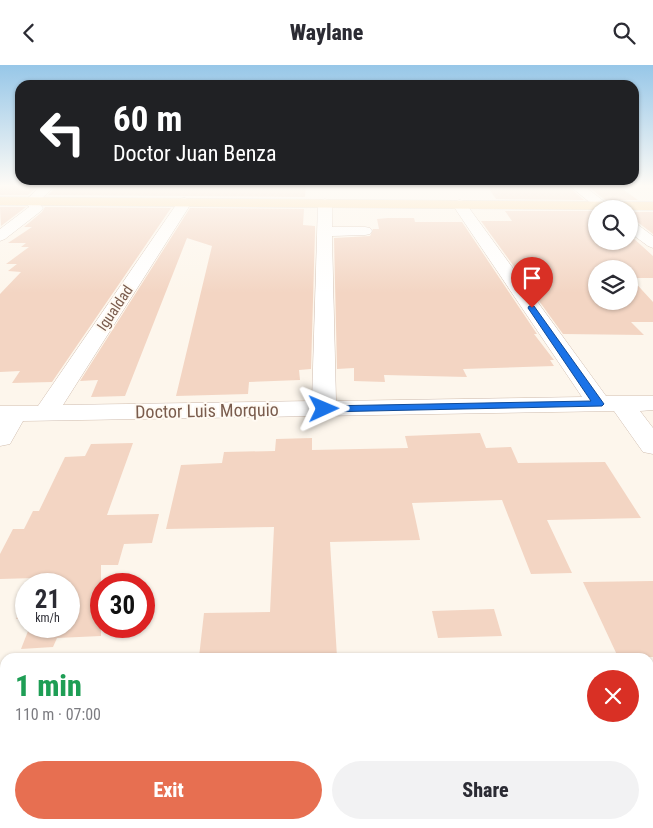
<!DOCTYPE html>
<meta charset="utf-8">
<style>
body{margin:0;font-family:"Roboto Condensed",sans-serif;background:#f2f2f3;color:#2b2b33;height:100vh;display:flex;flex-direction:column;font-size:19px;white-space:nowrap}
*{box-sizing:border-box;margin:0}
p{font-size:16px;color:#7c7c81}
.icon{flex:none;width:28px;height:28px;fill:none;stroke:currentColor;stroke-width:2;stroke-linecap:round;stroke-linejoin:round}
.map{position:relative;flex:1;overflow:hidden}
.drawer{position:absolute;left:0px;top:588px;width:654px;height:176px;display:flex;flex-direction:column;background:#fff;border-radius:15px 15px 0 0;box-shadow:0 1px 4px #0004}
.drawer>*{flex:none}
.banner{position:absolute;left:15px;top:15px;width:624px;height:105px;border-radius:15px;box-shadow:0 1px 4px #0004;background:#202124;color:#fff;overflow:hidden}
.tools{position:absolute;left:588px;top:135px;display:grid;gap:10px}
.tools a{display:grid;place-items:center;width:50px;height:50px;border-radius:50%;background:#fff;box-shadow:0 1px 4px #0004;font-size:25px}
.speed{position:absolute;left:15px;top:508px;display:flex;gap:10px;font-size:25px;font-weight:700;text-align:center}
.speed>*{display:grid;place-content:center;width:65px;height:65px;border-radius:50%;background:#fff;box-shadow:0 1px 4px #0004;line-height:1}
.speed small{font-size:12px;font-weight:400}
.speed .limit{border:8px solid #d22;background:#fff;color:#111}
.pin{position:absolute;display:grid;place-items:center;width:42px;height:42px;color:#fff;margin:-51px -21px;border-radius:50% 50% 50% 0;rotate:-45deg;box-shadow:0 0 5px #0007}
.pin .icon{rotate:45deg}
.me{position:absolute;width:55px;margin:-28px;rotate:89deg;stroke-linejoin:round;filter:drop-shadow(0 0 4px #0008)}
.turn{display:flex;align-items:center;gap:18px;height:105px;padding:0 15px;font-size:22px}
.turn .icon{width:65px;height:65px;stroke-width:2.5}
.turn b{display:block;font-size:35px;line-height:42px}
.round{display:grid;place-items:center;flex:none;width:52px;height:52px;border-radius:26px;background:#f2f2f3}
.overview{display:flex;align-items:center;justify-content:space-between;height:85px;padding:0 15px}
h1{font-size:30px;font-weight:800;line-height:38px;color:#1e9e55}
.cta{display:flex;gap:10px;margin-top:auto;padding:10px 15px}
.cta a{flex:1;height:58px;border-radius:30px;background:#e76f51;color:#fff;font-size:20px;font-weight:800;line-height:58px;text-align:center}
.cta a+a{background:#f2f2f3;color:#2b2b33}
header{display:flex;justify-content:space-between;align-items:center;height:65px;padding:0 15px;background:#fff;font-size:22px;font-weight:800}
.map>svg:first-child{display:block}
.building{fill:#f3d5c3;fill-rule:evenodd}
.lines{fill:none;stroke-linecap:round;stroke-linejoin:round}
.minor-casing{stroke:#d1beb0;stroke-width:1}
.major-casing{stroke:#dad1cd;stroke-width:1}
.minor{fill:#fff;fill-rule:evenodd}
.major{fill:#fbd9a5;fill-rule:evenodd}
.route{fill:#1a73e8;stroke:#114b97}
.labels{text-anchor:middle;stroke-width:4;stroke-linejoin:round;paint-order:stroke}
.far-street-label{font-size:15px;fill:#7a5c4d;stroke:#fffaf3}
.street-label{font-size:18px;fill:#7a5c4d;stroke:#fffaf3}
</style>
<header><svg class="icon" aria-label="back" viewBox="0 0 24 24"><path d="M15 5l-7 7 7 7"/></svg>Waylane<svg class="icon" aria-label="search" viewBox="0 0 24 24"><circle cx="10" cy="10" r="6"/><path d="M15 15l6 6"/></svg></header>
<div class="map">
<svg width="653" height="763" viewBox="0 0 653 763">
<rect width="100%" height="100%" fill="#fdf6ec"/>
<!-- building -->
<g class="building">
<polygon points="0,121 38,121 28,130 0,130"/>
<polygon points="57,121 306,121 305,132 48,130"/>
<polygon points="487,121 568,121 584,135 496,134"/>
<polygon points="588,121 618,121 638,135 605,135"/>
<polygon points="0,142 26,142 1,161"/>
<polygon points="45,142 171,143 52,317 12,318 20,306 0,307 0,229 21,207 8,206 17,199 6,199 29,182 21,182 26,178 8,178 32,162 24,162 42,147"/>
<polygon points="190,143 304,144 303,160 315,161 315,167 311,304 299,305 300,315 249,317 248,329 176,331 212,181 187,173 125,331 91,332 98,315 80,316"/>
<path d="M505 146H596V176H629V169L632 172 653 191V213H631L653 237V257H631L644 270 563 269 481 156H512ZM596 204H629V236H596Z"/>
<polygon points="629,147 653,147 653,169 635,155 629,154"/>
<polygon points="388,153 414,153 415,157 462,157 537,269 534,269 554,295 550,295 554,301 463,304 467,312 384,310 385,317 354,316 354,303 337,304 334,173 370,171 373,164 379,164 377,154"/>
<polygon points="480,368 486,383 511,382 518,398 605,397 641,453 547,455 572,508 531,509 502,435 412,438 420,475 330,477 337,592 199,592 204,548 270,547 274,462 166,464 181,400 222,398 224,387 275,386 276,374 312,373 312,385 408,383 405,371"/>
<polygon points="133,378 107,450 159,449 152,478 124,479 118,500 101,500 101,571 57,573 53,582 21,584 30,561 69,561 69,519 32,519 35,513 0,514 0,489 13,464 24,464 33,446 39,446 65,392 85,391 91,379"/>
<polygon points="653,516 653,592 618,592 583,517"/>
<polygon points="26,532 26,554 16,554"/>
<polygon points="494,544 502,571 438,573 432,546"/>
</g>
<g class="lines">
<defs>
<g id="minor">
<polygon points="41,121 55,121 38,137 43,143 41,146 5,174 0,176 0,164 29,142 25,136"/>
<polygon points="570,121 584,121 614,144 598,144"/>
<polygon points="185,133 192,137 63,340 312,336 318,138 325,134 332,138 332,162 365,162 370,163 372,166 370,169 365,170 332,171 336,336 582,332 452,139 459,135 464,136 606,331 653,331 653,345 640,346 653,363 653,389 643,387 614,346 23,356 10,379 0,381 0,341 38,341 180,134"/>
<polygon points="629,156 634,157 653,171 653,183 648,181 629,167"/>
<rect x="0" y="604" width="5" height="38"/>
</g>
<polygon id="major" points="0,132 653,137 653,145 0,140"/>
</defs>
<!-- minor casing -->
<use href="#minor" class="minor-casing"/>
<!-- major casing -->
<use href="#major" class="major-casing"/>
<!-- minor -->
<use href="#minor" class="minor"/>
<!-- major -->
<use href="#major" class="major"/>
</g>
<!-- sky -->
<linearGradient id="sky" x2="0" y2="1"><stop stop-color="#97c7e8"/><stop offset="0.53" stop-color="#fefbf6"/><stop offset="1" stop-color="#fefbf6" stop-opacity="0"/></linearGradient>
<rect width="653" height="228" fill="url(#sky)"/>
<!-- route -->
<polygon class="route" points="529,241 534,241 604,339 602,341 324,347 319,344 324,341 591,336 528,243"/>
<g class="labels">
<!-- far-street labels -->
<g class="far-street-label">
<text transform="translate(115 243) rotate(-56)" y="5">Igualdad</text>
</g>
<!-- street labels -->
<g class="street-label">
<text transform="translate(207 346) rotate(-1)" y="6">Doctor Luis Morquio</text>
</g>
</g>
</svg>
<div class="tools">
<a><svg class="icon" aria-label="search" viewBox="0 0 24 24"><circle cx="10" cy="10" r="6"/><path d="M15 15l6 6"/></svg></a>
<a><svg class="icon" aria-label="layers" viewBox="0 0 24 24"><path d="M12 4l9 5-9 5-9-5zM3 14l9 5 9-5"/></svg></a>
</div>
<div class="speed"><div>21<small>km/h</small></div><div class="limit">30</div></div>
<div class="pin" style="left:532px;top:243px;background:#d93025"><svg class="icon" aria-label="arrive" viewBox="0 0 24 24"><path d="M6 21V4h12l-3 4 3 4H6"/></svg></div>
<svg class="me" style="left:324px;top:344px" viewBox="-20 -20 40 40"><path d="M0-17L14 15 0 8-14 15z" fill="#1a73e8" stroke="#fff" stroke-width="4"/></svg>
<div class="banner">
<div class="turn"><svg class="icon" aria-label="left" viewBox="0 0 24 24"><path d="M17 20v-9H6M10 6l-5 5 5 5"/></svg><div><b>60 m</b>Doctor Juan Benza</div></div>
</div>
<section class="drawer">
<div class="overview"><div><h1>1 min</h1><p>110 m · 07:00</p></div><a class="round" style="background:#d93025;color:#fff"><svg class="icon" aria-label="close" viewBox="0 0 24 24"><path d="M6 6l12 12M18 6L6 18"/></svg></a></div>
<div class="cta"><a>Exit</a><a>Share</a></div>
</section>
</div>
